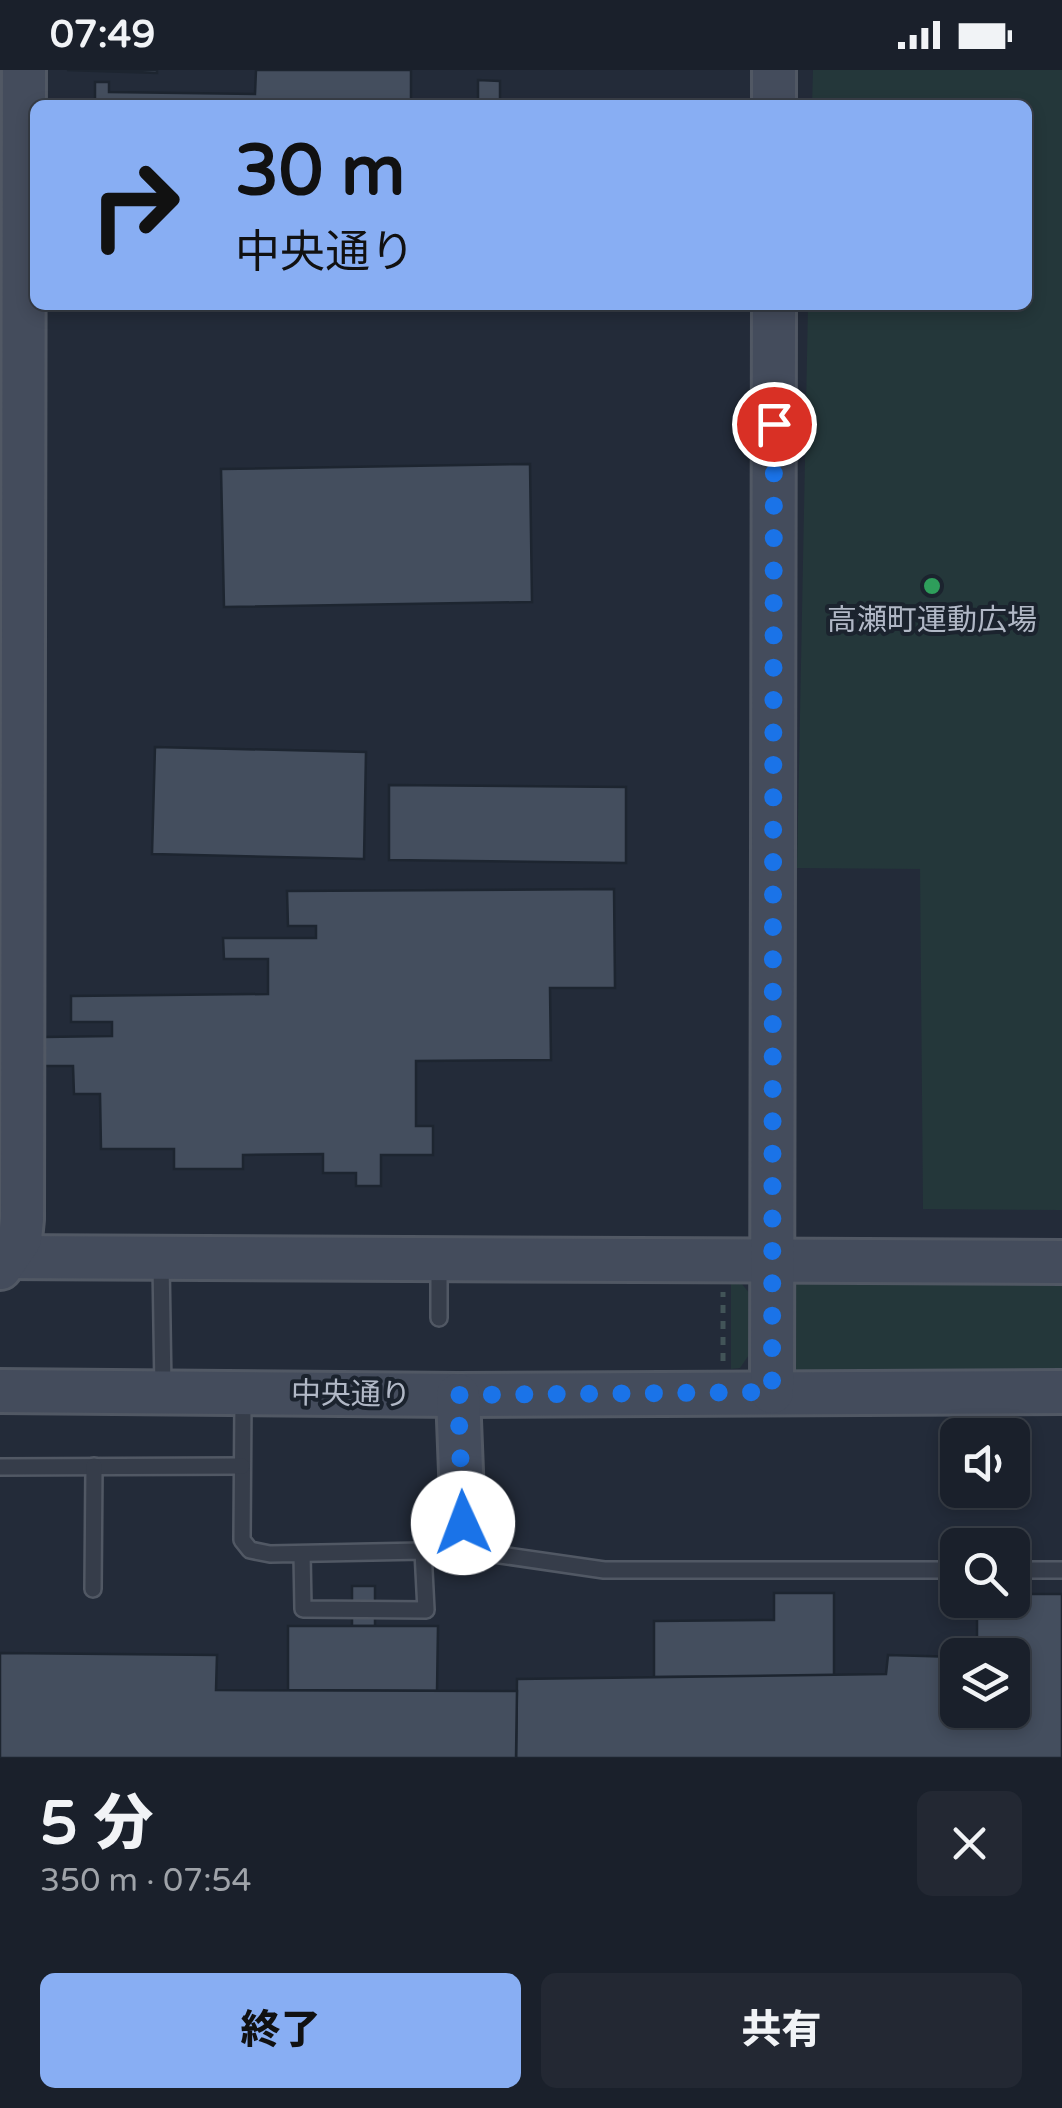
<!DOCTYPE html>
<html lang="ja">
<meta charset="utf-8">
<style>
body{margin:0;font-family:"Varela Round","Noto Sans JP",sans-serif;background:#232833;color:#f1f3f6;height:100vh;display:flex;flex-direction:column;font-size:38px;white-space:nowrap}
*{box-sizing:border-box;margin:0}
p{font-size:32px;color:#9fa3a9}
.icon{flex:none;width:55px;height:55px;fill:none;stroke:currentColor;stroke-width:2;stroke-linecap:round;stroke-linejoin:round}
.map{position:relative;height:1688px;overflow:hidden}
.side{display:flex;flex-direction:column;background:#1a202b;flex:1}
.side>*{flex:none}
.hud{position:absolute;left:30px;top:30px;width:1002px;height:210px;border-radius:15px;box-shadow:0 5px 15px #0003,0 0 0 2px #383e47;background:#88aef3;color:#111;overflow:hidden}
.controls{position:absolute;left:940px;top:1348px;display:grid;gap:20px}
.controls a{display:grid;place-items:center;width:90px;height:90px;border-radius:15px;background:#1a202b;box-shadow:0 5px 15px #0003,0 0 0 2px #383e47;font-size:50px}
.pin{position:absolute;display:grid;place-items:center;width:85px;height:85px;color:#fff;margin:-42px;border:5px solid #fff;border-radius:50%;box-shadow:0 2px 10px #0007}
.me{position:absolute;width:110px;margin:-55px;rotate:358deg;stroke-linejoin:round;filter:drop-shadow(0 0 8px #0008)}
.turn{display:flex;align-items:center;gap:35px;height:210px;padding:0 40px;font-size:45px}
.turn .icon{width:130px;height:130px;stroke-width:2.5}
.turn b{display:block;font-size:70px;line-height:85px}
.round{display:grid;place-items:center;flex:none;width:105px;height:105px;border-radius:15px;background:#232833}
.overview{display:flex;align-items:center;justify-content:space-between;height:170px;padding:0 40px}
h1{font-size:60px;font-weight:800;line-height:75px}
.primary-button{display:flex;gap:20px;margin-top:auto;padding:20px 40px}
.primary-button a{flex:1;height:115px;border-radius:15px;background:#88aef3;color:#111;font-size:40px;font-weight:800;line-height:115px;text-align:center}
.primary-button a+a{background:#232833;color:#f1f3f6}
.status{display:flex;justify-content:space-between;align-items:center;height:70px;padding:0 50px;background:#1a202b;direction:ltr}
.status svg{height:28px;fill:currentColor}
.map>svg:first-child{display:block}
.green{fill:#24373a}
.building{fill:#444e5e;stroke:#1d2530;stroke-width:2.5}
.lines{fill:none;stroke-linecap:round;stroke-linejoin:round}
.lane-casing{stroke:#515864;stroke-width:20}
.secondary-casing{stroke:#515864;stroke-width:48}
.path{stroke:#425458;stroke-width:5;stroke-dasharray:8 8;stroke-linecap:butt}
.lane{stroke:#363d4a;stroke-width:15}
.secondary{stroke:#444c5c;stroke-width:42}
.route{stroke:#1a73e8;stroke-width:18;stroke-dasharray:0 32.4}
.leisure-dot{fill:#2e9e5b;stroke:#1b232e;stroke-width:4}
.labels{text-anchor:middle;stroke-width:8;stroke-linejoin:round;paint-order:stroke}
.poi-label{font-size:30px;fill:#b1b8c6;stroke:#1b232e}
.street-label{font-size:30px;fill:#b1b8c6;stroke:#1b232e}
</style>
<div class="status"><b>07:49</b><svg viewBox="0 0 49 12"><path d="M0 12V9h3v3zM5 12V6h3v6zM10 12V3h3v9zM15 12V0h3v12zM26 1h20v11H26zM47 4h2v5h-2z"/></svg></div>
<div class="map">
<svg width="1062" height="1688" viewBox="0 0 1062 1688">
<rect width="100%" height="100%" fill="#232b39"/>
<!-- green -->
<g class="green">
<polygon points="813,0 1062,0 1062,1140 923,1139 920,799 797,798 808,235 1028,235 1028,35 812,35"/>
<polygon points="1062,1208 1062,1308 791,1302 791,1213 799,1210"/>
<polygon points="731,1212 741,1213 751,1225 751,1282 740,1298 731,1299"/>
</g>
<!-- building -->
<g class="building">
<polygon points="67,0 157,0 157,3"/>
<polygon points="256,0 411,0 411,29 478,30 478,10 500,11 500,35 95,35 95,12 109,12 109,22 255,24"/>
<polygon points="530,394 532,532 224,537 221,399"/>
<polygon points="155,677 366,682 364,789 152,784"/>
<polygon points="389,715 626,717 626,793 389,790"/>
<polygon points="614,819 615,918 550,918 551,990 416,991 416,1056 433,1056 433,1085 381,1085 381,1116 356,1116 356,1103 323,1103 323,1084 243,1085 243,1099 174,1099 174,1079 101,1079 100,1024 74,1024 73,996 44,996 44,967 112,966 112,952 71,952 71,926 268,924 268,889 224,889 223,868 316,868 316,856 288,856 287,821"/>
<rect x="352" y="1516" width="23" height="40"/>
<polygon points="774,1523 834,1523 834,1606 654,1607 654,1551 774,1550"/>
<polygon points="1012,1524 1062,1524 1062,1688 516,1688 517,1609 886,1604 888,1585 958,1587 958,1640 1012,1640 1012,1585 977,1585 977,1530 1012,1530"/>
<polygon points="288,1556 438,1556 437,1621 288,1620"/>
<polygon points="0,1583 217,1585 216,1620 517,1621 516,1688 0,1688"/>
</g>
<g class="lines">
<defs>
<g id="lane">
<polyline points="161,1192 163,1319"/>
<polyline points="439,1193 439,1248"/>
<polyline points="243,1327 242,1470 250,1480 270,1484 423,1481 426,1540 303,1539 302,1484"/>
<polyline points="0,1397 242,1396"/>
<polyline points="465,1456 474,1469 494,1484 604,1500 958,1500"/>
<polyline points="1012,1500 1062,1500"/>
<polyline points="93,1519 94,1396"/>
</g>
<g id="secondary">
<polyline points="774,35 774,0"/>
<polyline points="0,1187 1062,1192"/>
<polyline points="0,1198 20,1169 22,1149 24,0"/>
<polyline points="0,1321 458,1325 1062,1322"/>
<polyline points="772,1322 774,235"/>
<polyline points="458,1325 463,1453"/>
</g>
</defs>
<!-- lane casing -->
<use href="#lane" class="lane-casing"/>
<!-- secondary casing -->
<use href="#secondary" class="secondary-casing"/>
<!-- path -->
<polyline class="path" points="723,1291 723,1222"/>
<!-- lane -->
<use href="#lane" class="lane"/>
<!-- secondary -->
<use href="#secondary" class="secondary"/>
</g>
<g class="lines">
<!-- route -->
<polyline class="route" points="463,1453 458,1325 772,1322 774,354"/>
</g>
<!-- markers -->
<circle class="leisure-dot" cx="932" cy="516" r="10"/>
<g class="labels">
<!-- poi labels -->
<g class="poi-label">
<text x="932" y="560">高瀬町運動広場</text>
</g>
<!-- street labels -->
<g class="street-label">
<text transform="translate(351 1324) rotate(1)" y="10">中央通り</text>
</g>
</g>
</svg>
<div class="controls">
<a><svg class="icon" aria-label="sound" viewBox="0 0 24 24"><path d="M4 9h4l5-4v14l-5-4H4zM17 9q2 3 0 6"/></svg></a>
<a><svg class="icon" aria-label="search" viewBox="0 0 24 24"><circle cx="10" cy="10" r="6"/><path d="M15 15l6 6"/></svg></a>
<a><svg class="icon" aria-label="layers" viewBox="0 0 24 24"><path d="M12 4l9 5-9 5-9-5zM3 14l9 5 9-5"/></svg></a>
</div>
<div class="pin" style="left:774px;top:354px;background:#d93025"><svg class="icon" aria-label="arrive" viewBox="0 0 24 24"><path d="M6 21V4h12l-3 4 3 4H6"/></svg></div>
<svg class="me" style="left:463px;top:1453px" viewBox="-20 -20 40 40"><circle r="19" fill="#fff"/><path d="M0-13L10 11 0 6-10 11z" fill="#1a73e8"/></svg>
<div class="hud">
<div class="turn"><svg class="icon" aria-label="right" viewBox="0 0 24 24"><path d="M7 20v-9h11M14 6l5 5-5 5"/></svg><div><b>30 m</b>中央通り</div></div>
</div>
</div>
<section class="side">
<div class="overview"><div><h1>5 分</h1><p>350 m · 07:54</p></div><a class="round"><svg class="icon" aria-label="close" viewBox="0 0 24 24"><path d="M6 6l12 12M18 6L6 18"/></svg></a></div>
<div class="primary-button"><a>終了</a><a>共有</a></div>
</section>
